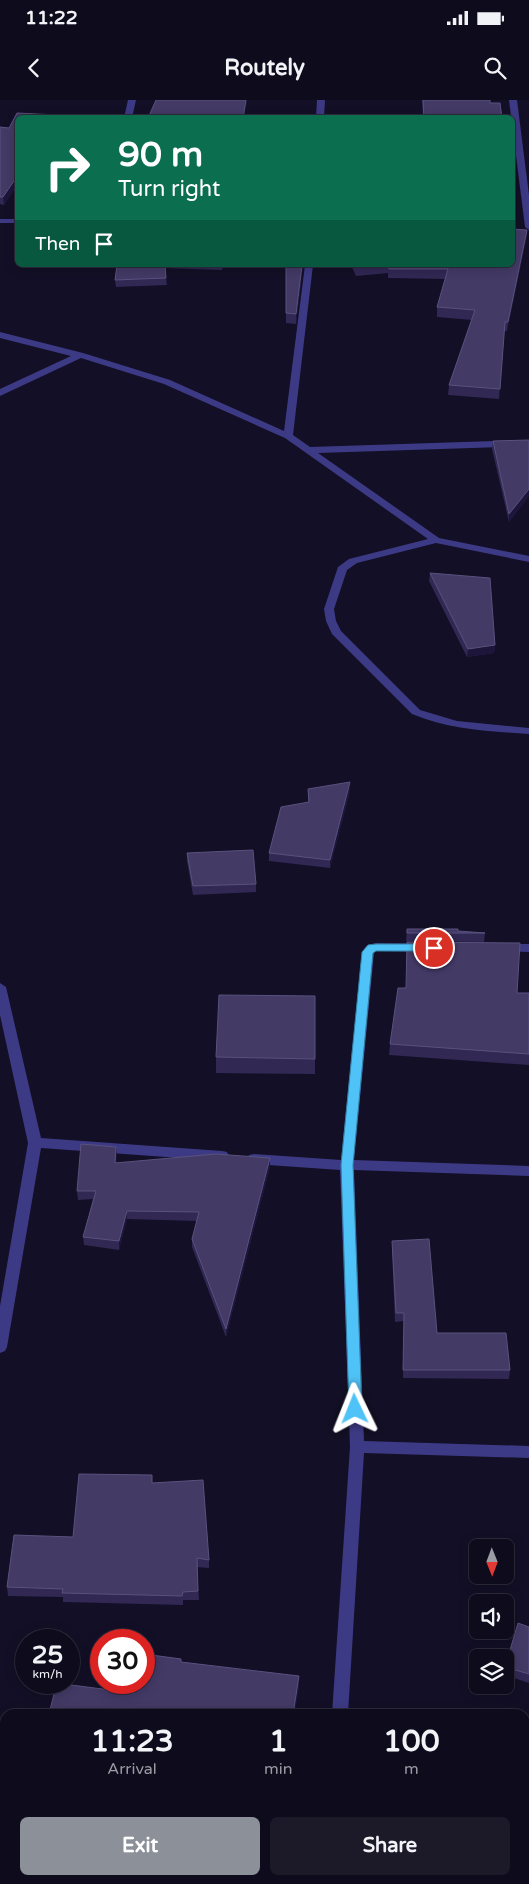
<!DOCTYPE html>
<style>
body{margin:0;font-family:"Varela Round",sans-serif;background:#1c1929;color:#f1f3f6;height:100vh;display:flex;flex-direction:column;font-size:19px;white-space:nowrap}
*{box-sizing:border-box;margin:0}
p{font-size:16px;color:#9b9ba3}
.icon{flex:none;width:28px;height:28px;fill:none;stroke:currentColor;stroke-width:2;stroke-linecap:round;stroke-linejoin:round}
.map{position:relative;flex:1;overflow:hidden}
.panel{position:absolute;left:0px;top:1609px;width:530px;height:176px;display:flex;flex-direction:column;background:#0e0b1c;border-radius:15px 15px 0 0;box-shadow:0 2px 12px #0003,0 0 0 1px #2e2b3b}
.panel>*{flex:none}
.guide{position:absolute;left:15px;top:15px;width:500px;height:152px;border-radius:8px;box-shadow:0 2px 12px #0003,0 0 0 1px #2e2b3b;background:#0b6e4f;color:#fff;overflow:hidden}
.needle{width:32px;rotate:179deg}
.fabs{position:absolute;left:469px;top:1439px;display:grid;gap:10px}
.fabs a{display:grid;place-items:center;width:45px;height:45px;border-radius:8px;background:#0e0b1c;box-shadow:0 2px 12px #0003,0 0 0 1px #2e2b3b;font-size:25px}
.speed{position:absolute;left:15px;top:1529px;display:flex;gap:10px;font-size:25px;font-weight:700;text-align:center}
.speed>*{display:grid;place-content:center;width:65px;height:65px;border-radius:50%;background:#0e0b1c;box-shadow:0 2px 12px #0003,0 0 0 1px #2e2b3b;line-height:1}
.speed small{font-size:12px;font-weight:400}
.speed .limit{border:8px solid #d22;background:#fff;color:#111}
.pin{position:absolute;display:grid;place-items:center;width:42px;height:42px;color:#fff;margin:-21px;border:2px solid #fff;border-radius:50%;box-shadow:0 1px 5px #0007}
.me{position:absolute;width:55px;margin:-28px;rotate:358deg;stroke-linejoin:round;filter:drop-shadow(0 0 4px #0008)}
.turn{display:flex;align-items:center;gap:18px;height:105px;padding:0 20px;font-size:22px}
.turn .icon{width:65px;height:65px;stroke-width:2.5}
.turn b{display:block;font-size:35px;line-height:42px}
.then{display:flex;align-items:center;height:48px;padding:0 20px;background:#0003;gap:10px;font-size:19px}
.eta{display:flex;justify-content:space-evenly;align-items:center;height:85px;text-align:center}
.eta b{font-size:30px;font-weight:700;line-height:35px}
.cta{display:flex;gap:10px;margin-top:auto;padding:10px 20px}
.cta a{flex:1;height:58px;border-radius:8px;background:#8c9099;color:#fff;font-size:20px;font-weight:700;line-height:58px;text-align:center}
.cta a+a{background:#1c1929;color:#f1f3f6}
.status{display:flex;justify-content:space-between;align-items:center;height:35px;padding:0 25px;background:#0e0b1c;direction:ltr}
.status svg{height:14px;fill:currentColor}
header{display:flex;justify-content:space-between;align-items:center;height:65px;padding:0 20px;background:#0e0b1c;font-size:22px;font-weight:700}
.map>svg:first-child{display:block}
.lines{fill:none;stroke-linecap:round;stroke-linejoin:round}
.minor{fill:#3d3a85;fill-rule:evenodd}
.wall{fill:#312854}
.shaded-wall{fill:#1d163a}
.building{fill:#433a66;stroke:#5a527e}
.route{fill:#4fc3f7;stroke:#337fa1}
</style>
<div class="status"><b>11:22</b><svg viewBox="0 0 49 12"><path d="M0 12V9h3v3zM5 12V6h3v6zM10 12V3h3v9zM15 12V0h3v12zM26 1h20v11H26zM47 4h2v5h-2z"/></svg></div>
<header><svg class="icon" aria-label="back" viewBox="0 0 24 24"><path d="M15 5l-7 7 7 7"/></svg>Routely<svg class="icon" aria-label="search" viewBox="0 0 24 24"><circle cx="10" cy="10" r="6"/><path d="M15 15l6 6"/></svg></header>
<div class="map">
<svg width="529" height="1784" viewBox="0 0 529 1784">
<rect width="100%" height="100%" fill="#130f26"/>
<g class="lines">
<!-- minor -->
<g class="minor">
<polygon points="128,0 136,0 132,18 124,18"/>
<polygon points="317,0 325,0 324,18 316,18"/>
<polygon points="509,0 517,0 529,95 529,130 525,127"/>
<rect x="0" y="119" width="18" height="4"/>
<path d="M305 165H313L293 335 310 347 529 340V346L318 353 439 438 529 456V462L436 443 357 463 347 470 334 509 336 521 341 531 420 610 457 621 529 628V634C489 631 450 630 412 614L332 534 326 521 324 509 338 467 349 459 428 439 285 338 164 284 81 258 0 296V289L71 256 0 238V232L83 253 170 280 284 331Z"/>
<polygon points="376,843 424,844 430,848 424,852 376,851 374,853 354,1060 529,1066 529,1076 354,1070 364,1341 529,1346 529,1358 364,1353 348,1614 332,1614 350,1347 340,1070 254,1064 249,1063 247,1059 249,1055 254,1054 341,1060 362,852 368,845"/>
<polygon points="504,844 529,844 529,852 500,851 498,848"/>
<polygon points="0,883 6,887 41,1038 222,1051 227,1052 229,1056 227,1060 222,1061 41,1048 7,1247 5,1251 0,1253 0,1206 28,1043 0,915"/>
<rect x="525" y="1690" width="4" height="16"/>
<rect x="316" y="1780" width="18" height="4"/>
</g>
</g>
<!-- wall -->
<g class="wall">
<polygon points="422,0 490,0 490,3 502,18 423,18"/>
<polygon points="18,18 18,84 4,105 0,104 0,27 9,28"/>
<polygon points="515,129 527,130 526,140 507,231 504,231 499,299 448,295 449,285 472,220 437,217 437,207 445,179 388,178 388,173 356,176 351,165 512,165"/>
<polygon points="117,165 223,165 222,170 165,168 167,185 116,187 115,180"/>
<polygon points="286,165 303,165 296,224 286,223"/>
<polygon points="529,340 529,396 509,422 492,349 493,341"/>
<polygon points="430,473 495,545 494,553 467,557 429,481"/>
<polygon points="308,689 350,691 330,768 269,761 269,753 308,702"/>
<polygon points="187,753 256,784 256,792 193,795 187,761"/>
<polygon points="407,829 485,833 484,842 406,841"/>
<polygon points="517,893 529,893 529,965 389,955 390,944"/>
<polygon points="216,957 315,959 315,974 216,973"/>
<polygon points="116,1047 116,1063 270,1067 226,1237 192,1147 192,1139 197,1121 127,1119 119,1150 84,1145 83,1137 93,1099 78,1100 77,1091"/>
<polygon points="392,1141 437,1233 510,1270 509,1279 403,1278 404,1221 395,1222 392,1149"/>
<polygon points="153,1383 209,1460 209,1468 197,1467 199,1500 183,1500 183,1505 63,1502 63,1497 8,1496 7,1487 73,1437"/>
<polygon points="518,1523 529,1527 529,1583 505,1575 505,1568"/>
<polygon points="516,1780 525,1780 529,1784 516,1784"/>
</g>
<!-- shaded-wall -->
<g class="shaded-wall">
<polygon points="246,0 247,0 244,18 243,18"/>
<polygon points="18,75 18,84 4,105 3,97"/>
<rect x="512" y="121" width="3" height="9"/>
<polygon points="527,130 526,140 507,231 508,222"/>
<polygon points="302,165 303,165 296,224 296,214"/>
<polygon points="529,389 529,396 509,422 509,414"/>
<polygon points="495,545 494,553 467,557 468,549"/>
<polygon points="350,682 350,691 330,768 330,760"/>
<polygon points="116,1047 117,1055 116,1072 115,1063"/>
<polygon points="270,1058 270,1067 226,1237 226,1229"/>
<polygon points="127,1111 127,1119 119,1150 119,1141"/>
<polygon points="299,1576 299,1587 295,1614 293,1614"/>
<polygon points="5,1766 5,1774 0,1775 0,1767"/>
</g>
<!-- building -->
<g class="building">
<polygon points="156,0 246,0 243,18 148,18"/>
<polygon points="423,0 490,0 490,3 500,3 502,18 424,18"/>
<polygon points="17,13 57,15 55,18 18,18 18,75 3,97 0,97 0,27 9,28"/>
<polygon points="512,129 527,130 508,222 505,222 500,289 449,285 475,210 437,207 448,169 389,169 388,165 512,165"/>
<polygon points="117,165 165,165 166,178 115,180"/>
<polygon points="286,165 302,165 296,214 286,213"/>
<polygon points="356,165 374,165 356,166"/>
<polygon points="529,340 529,389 509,414 493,341"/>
<polygon points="430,473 490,478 495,545 468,549"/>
<polygon points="350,682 330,760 269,753 281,707 309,702 308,689"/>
<polygon points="253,750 256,784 193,786 187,753"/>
<polygon points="407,829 458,829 458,831 485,833 407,833"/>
<polygon points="407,842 520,843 517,893 529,893 529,954 390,944 398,888 406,888"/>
<polygon points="219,895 315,896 315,959 216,957"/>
<polygon points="81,1044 116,1047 115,1063 216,1054 270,1058 226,1229 192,1139 199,1112 127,1111 119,1141 83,1137 96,1091 77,1091"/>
<polygon points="429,1139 437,1233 506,1233 510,1270 403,1270 404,1213 396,1213 392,1141"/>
<polygon points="79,1374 152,1375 152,1383 203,1380 209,1460 197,1458 198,1491 183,1492 182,1496 62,1493 63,1489 7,1487 14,1435 73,1437"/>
<polygon points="518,1523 529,1527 529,1574 505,1567"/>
<polygon points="144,1554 181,1559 181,1562 299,1576 293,1614 49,1614 57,1582 69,1582 69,1577 71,1577 71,1585 134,1593 136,1582 144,1582"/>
<polygon points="5,1726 5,1766 0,1767 0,1727"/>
<polygon points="525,1764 529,1765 529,1784 519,1784 519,1780 525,1780"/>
<polygon points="147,1780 195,1780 194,1784 146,1784"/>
<polygon points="399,1780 448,1780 447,1784 398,1784"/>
</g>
<!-- route -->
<polygon class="route" points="376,844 434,844 439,848 434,851 376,851 373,853 353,1065 362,1309 360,1313 355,1315 351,1313 349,1309 341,1065 362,852 368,845"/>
</svg>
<div class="fabs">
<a><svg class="needle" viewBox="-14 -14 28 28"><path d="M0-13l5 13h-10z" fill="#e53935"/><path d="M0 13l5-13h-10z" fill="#9b9ba3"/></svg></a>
<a><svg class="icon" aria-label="sound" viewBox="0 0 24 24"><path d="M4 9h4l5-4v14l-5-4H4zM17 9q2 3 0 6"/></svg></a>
<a><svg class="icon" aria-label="layers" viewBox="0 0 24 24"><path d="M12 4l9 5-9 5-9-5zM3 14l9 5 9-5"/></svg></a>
</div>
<div class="speed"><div>25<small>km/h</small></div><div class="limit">30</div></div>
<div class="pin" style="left:434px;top:848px;background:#d93025"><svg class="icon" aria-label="arrive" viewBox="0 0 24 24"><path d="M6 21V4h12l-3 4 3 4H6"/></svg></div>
<svg class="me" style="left:355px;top:1309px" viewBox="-20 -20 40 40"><path d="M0-17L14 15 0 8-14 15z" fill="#4fc3f7" stroke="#fff" stroke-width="4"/></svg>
<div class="guide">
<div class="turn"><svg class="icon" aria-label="right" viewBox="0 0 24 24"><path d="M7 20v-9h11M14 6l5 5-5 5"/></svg><div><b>90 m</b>Turn right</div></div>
<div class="then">Then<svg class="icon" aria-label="arrive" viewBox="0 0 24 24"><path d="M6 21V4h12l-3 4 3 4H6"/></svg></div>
</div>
<section class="panel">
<div class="eta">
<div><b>11:23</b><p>Arrival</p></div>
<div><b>1</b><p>min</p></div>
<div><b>100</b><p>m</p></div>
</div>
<div class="cta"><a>Exit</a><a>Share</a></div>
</section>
</div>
